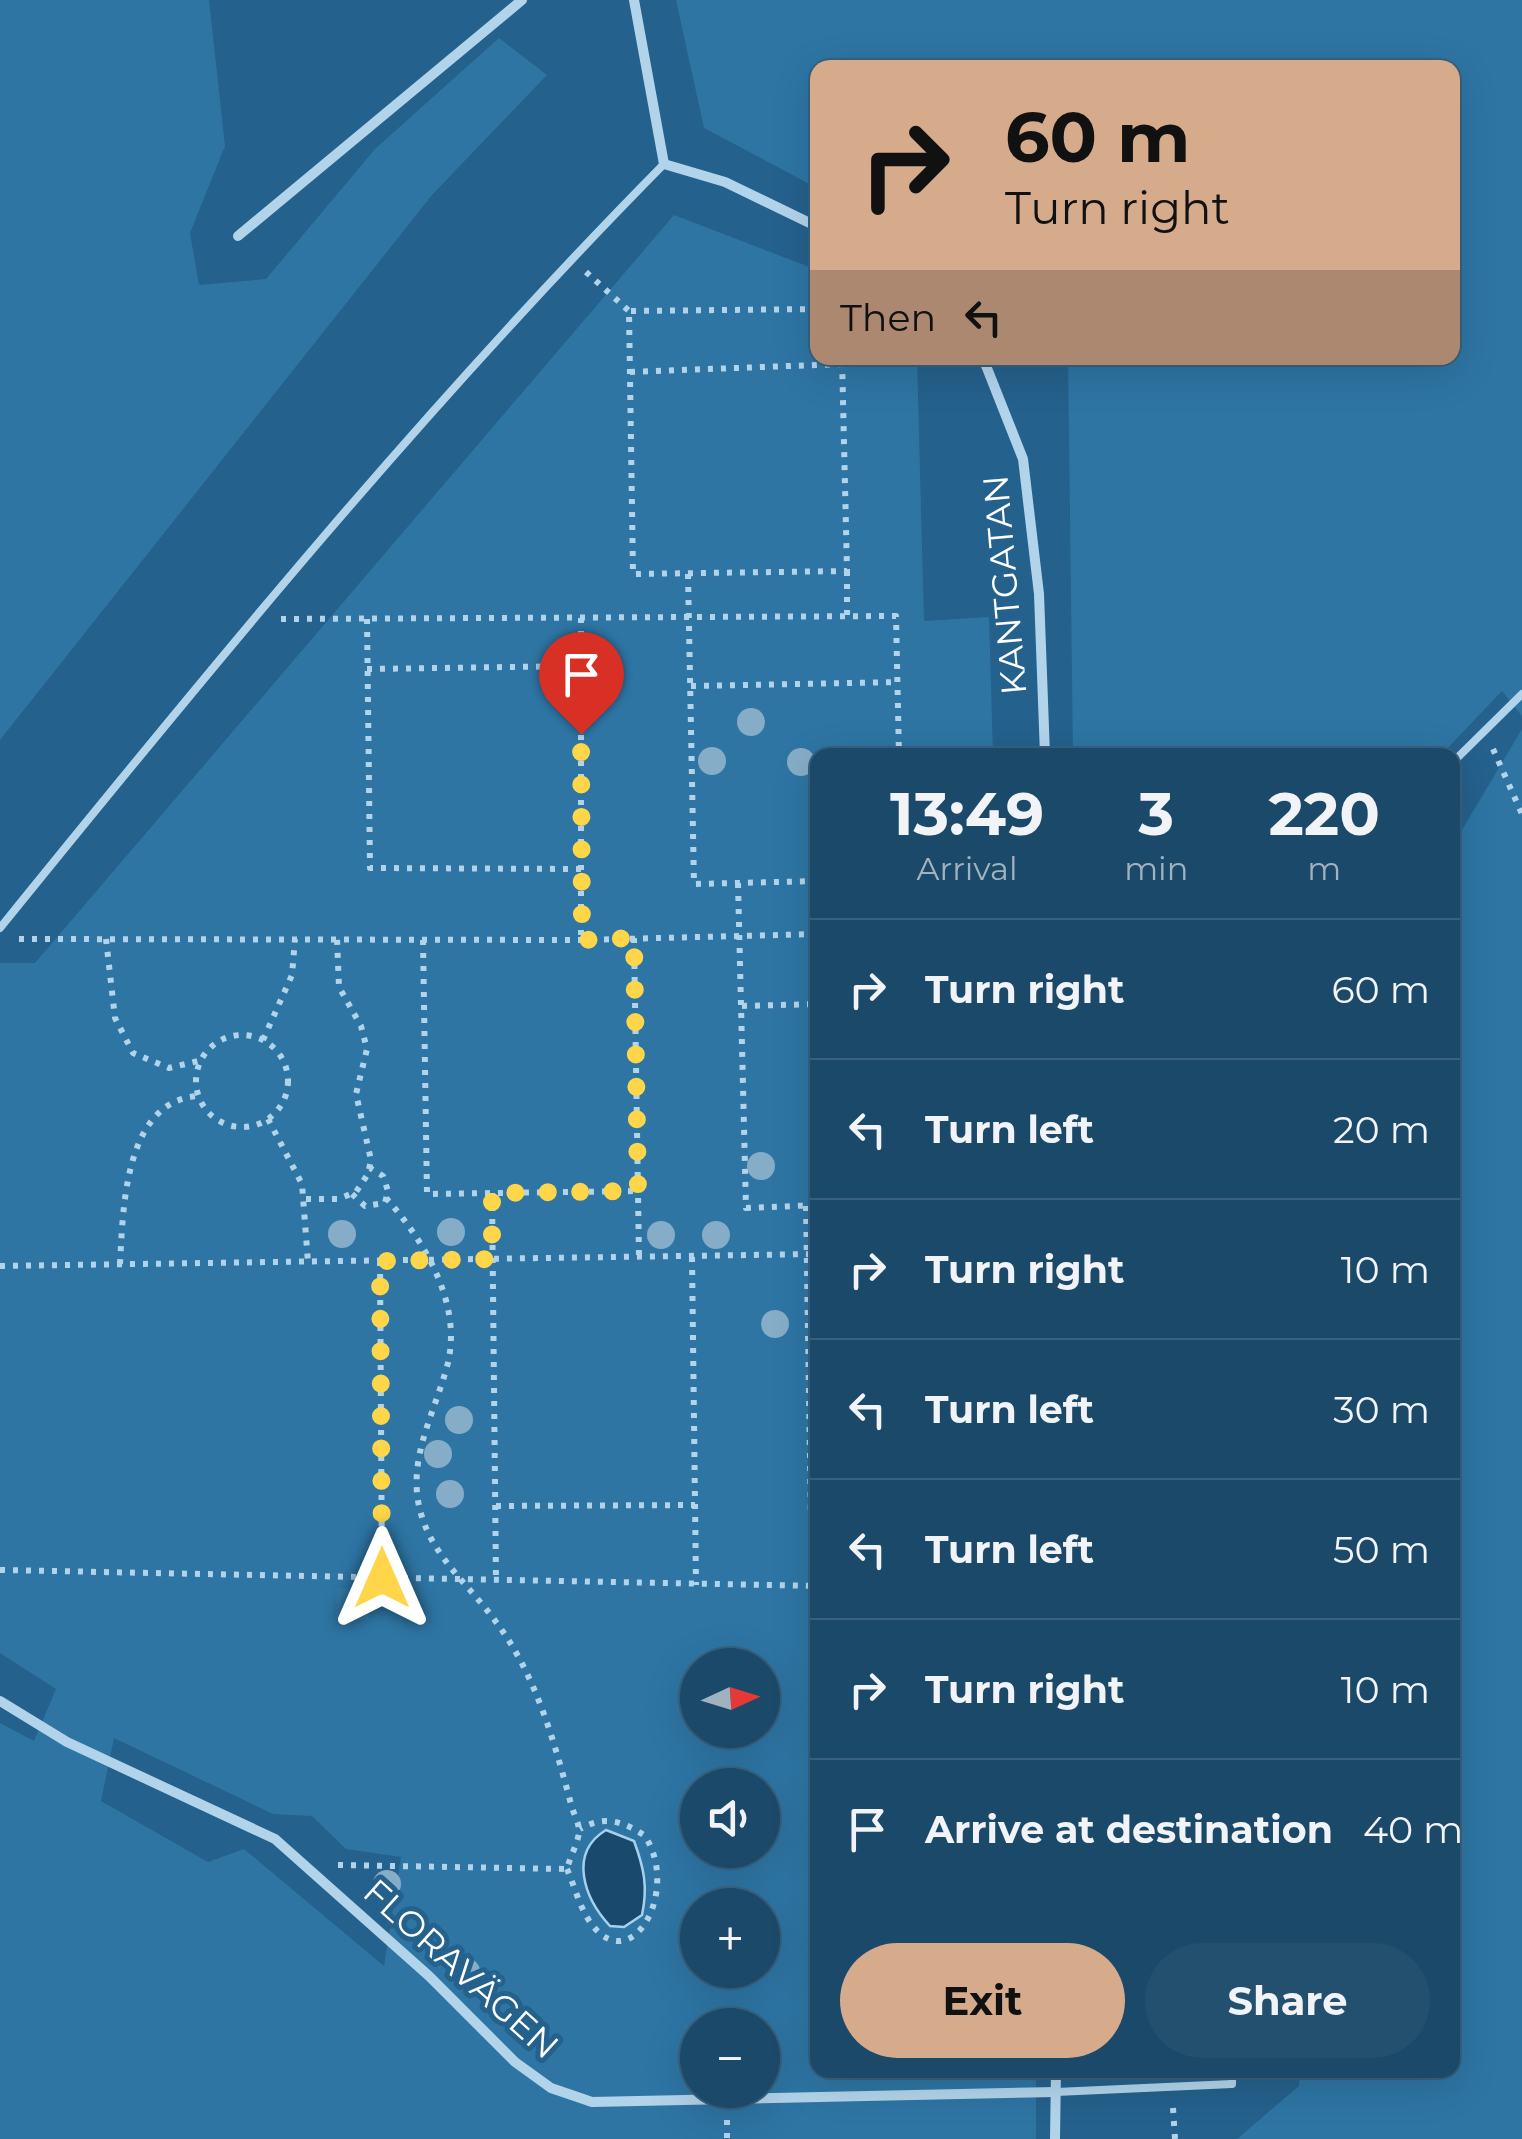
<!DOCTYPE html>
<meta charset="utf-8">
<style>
body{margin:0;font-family:Montserrat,sans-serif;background:#24506f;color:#f1f3f6;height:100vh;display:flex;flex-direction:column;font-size:38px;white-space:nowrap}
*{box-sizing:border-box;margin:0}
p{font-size:32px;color:#a0b2c0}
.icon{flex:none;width:55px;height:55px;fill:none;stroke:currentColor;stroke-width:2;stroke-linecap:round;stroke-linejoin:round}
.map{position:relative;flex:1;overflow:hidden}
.drawer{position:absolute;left:810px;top:748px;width:650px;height:1330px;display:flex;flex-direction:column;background:#1b4969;border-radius:20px;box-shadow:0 10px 40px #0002,0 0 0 2px #39617d}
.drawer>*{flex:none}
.hud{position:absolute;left:810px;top:60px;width:650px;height:305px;border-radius:20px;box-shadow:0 10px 40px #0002,0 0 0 2px #39617d;background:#d6ab8b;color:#111;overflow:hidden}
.needle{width:65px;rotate:86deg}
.fabs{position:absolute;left:680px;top:1648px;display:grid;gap:20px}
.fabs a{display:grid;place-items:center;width:100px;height:100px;border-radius:50%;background:#1b4969;box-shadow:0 10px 40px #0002,0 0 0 2px #39617d;font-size:50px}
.pin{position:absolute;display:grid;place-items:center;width:85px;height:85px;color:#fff;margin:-102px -42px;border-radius:50% 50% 50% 0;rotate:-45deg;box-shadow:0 0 10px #0007}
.pin .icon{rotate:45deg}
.me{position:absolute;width:110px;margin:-55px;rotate:0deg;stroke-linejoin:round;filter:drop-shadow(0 0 8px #0008)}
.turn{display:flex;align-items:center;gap:35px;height:210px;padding:0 30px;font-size:45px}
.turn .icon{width:130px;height:130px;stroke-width:2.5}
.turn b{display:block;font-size:70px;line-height:85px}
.then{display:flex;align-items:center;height:95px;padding:0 30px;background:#0003;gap:20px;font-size:38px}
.eta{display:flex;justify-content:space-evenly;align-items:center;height:170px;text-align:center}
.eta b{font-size:60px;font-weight:700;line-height:70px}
.cta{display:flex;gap:20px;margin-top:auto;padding:20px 30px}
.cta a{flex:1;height:115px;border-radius:60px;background:#d6ab8b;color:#111;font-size:40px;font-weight:700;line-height:115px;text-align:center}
.cta a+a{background:#24506f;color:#f1f3f6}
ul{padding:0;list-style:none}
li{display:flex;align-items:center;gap:30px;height:140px;padding:0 30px;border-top:2px solid #39617d}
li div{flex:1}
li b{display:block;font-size:38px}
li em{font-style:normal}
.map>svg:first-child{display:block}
.green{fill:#2e75a4;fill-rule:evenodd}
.water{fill:#19496c;stroke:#a6d1ec;stroke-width:2.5}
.building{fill:#347aa9}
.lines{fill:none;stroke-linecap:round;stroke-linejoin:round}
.path{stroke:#b2d4eb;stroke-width:6;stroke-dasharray:5 8;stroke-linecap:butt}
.lane{stroke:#b2d4eb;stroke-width:8}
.street{stroke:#b2d4eb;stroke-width:10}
.tree{fill:#86adc7}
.route{stroke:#ffd54a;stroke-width:18;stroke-dasharray:0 32.4}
.labels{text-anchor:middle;stroke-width:10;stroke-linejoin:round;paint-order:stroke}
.street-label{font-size:35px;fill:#fff;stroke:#24618c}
</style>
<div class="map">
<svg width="1522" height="2139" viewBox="0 0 1522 2139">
<rect width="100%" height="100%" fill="#24618c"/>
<!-- green -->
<g class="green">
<polygon points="0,0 209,0 225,146 190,233 199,285 266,279 375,149 499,38 547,75 432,195 0,740"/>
<polygon points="676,0 1522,0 1522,716 1502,691 1441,755 1073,755 1068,358 1452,358 1452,68 818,68 817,188 704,128"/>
<path d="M674 215 817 270 818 358H917L924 621 989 617 993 755H818V2070H1036V2139H0V1723L34 1741 56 1689 0 1653V963H35ZM698 1665H762V1730H698ZM114 1738 273 1814 312 1816 346 1849 401 1857 384 1966 244 1849 208 1862 101 1801ZM698 1785H762V1850H698ZM698 1905H762V1970H698ZM698 2025H762V2090H698Z"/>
<polygon points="1522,729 1522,2139 1237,2139 1299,2086 1300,2070 1452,2070 1453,845"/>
</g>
<!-- water -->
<path class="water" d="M606 1830 634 1841C644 1868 648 1887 642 1915L624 1927 610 1926C584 1898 568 1853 606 1830Z"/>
<!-- building -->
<polygon class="building" points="337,1588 369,1588 369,1620 336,1619"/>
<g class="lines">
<!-- path -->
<g class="path">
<polyline points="586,272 629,311"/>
<polyline points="818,309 629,311 633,574 847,571 842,358"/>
<polyline points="630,372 842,364"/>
<polyline points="847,571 847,617"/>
<polyline points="688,574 694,884 818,881"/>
<polyline points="581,618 581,940"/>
<polyline points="281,619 896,616 899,755"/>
<polyline points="367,619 370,868 581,869"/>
<polyline points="367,669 581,666"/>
<polyline points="691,686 898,682"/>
<polyline points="1493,749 1522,814"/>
<polyline points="738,883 746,1208 818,1205"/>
<polyline points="634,938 639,1257"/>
<polyline points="19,939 581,940 818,934"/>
<polyline points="106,939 115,1018 133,1053 169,1068 198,1061"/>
<polyline points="423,940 427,1194 638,1191"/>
<polyline points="742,1006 818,1004"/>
<circle cx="242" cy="1081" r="46"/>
<polyline points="263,1040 292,975 295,939"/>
<polyline points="268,1119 302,1184 308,1262"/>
<polyline points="492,1193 496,1581"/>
<polyline points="352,1194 365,1206 385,1203 388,1191 383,1176 370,1168"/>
<polyline points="306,1199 338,1199 356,1192 368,1174 371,1160 356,1094 367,1049 361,1026 339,987 337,939"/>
<polyline points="806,1206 812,1586"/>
<polyline points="692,1257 696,1585"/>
<polyline points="380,1261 382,1579"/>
<path d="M120 1264C123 1210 124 1101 198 1096"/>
<polyline points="0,1266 818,1254"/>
<polyline points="496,1506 695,1505"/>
<polyline points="0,1570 818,1586"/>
<path d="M338 1865 567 1869C570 1857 577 1845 579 1833 580 1824 573 1813 571 1804 554 1741 536 1675 496 1622 471 1587 435 1559 422 1517 405 1465 432 1419 446 1370 465 1308 426 1243 386 1198"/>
<path d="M567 1869C575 1887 580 1910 593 1926 633 1976 680 1890 645 1836 623 1821 604 1815 580 1829"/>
<polyline points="1173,2108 1175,2139"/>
<polyline points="727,2120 727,2139"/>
</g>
<!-- lane -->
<g class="lane">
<polyline points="1452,763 1522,694"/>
<path d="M0 928C213 665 426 405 664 164"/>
<polyline points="1056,2092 1232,2084 1232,2070"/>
</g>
<!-- street -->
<g class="street">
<polyline points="634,0 664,164 725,182 818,227"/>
<polyline points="238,236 522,0"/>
<polyline points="983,358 1023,459 1039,594 1045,755"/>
<polyline points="0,1701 67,1742 275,1839 429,1976 515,2062 551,2088 592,2102 1056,2092"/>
<polyline points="1055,2139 1056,2070"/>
</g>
</g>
<!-- trees -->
<g class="tree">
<circle cx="751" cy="722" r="14"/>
<circle cx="712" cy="761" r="14"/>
<circle cx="801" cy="762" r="14"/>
<circle cx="761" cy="1166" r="14"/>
<circle cx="451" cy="1232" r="14"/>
<circle cx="342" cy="1234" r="14"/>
<circle cx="661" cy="1235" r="14"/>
<circle cx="716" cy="1235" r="14"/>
<circle cx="775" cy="1324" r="14"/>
<circle cx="459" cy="1420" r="14"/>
<circle cx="438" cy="1454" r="14"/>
<circle cx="450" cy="1494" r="14"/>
<circle cx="387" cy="1884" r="14"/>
<circle cx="466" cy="1972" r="14"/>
</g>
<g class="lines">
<!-- route -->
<polyline class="route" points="382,1578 380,1261 492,1259 492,1193 638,1191 634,938 582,940 581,734"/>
</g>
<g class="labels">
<!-- street labels -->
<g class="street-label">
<text transform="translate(1005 585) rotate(-95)" y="12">KANTGATAN</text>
<text transform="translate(461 1969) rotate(42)" y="12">FLORAVÄGEN</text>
</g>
</g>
</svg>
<div class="fabs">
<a><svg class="needle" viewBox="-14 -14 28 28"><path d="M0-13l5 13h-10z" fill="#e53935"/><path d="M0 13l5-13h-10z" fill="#a0b2c0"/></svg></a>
<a><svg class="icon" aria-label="sound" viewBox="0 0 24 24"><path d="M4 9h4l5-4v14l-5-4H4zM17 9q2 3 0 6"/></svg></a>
<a>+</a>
<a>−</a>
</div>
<div class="pin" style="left:581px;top:734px;background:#d93025"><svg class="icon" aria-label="arrive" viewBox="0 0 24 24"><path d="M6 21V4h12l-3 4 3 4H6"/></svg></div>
<svg class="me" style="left:382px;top:1578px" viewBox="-20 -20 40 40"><path d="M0-17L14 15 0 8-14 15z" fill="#ffd54a" stroke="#fff" stroke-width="4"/></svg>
<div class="hud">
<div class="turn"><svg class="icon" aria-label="right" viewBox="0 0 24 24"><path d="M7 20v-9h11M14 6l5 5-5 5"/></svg><div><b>60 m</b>Turn right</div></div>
<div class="then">Then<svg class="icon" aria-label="left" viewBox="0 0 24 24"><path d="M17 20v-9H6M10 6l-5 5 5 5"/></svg></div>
</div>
<section class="drawer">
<div class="eta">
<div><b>13:49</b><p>Arrival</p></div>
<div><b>3</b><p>min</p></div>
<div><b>220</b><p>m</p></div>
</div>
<ul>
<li><svg class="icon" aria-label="right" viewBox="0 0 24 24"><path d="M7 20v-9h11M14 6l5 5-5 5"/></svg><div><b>Turn right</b></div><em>60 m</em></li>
<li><svg class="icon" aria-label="left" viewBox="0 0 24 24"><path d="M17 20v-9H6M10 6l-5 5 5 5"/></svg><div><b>Turn left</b></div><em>20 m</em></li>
<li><svg class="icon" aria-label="right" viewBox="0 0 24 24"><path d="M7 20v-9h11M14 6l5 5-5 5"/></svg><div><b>Turn right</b></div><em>10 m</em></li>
<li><svg class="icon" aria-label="left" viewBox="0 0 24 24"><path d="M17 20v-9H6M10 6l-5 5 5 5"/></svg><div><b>Turn left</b></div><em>30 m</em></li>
<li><svg class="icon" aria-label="left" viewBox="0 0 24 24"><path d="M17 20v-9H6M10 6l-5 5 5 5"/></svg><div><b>Turn left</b></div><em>50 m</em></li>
<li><svg class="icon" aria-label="right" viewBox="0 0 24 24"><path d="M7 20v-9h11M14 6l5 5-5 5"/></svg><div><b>Turn right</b></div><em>10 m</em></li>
<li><svg class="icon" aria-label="arrive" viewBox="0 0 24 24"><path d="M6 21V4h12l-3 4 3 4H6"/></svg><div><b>Arrive at destination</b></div><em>40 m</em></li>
</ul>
<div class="cta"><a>Exit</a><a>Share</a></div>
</section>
</div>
